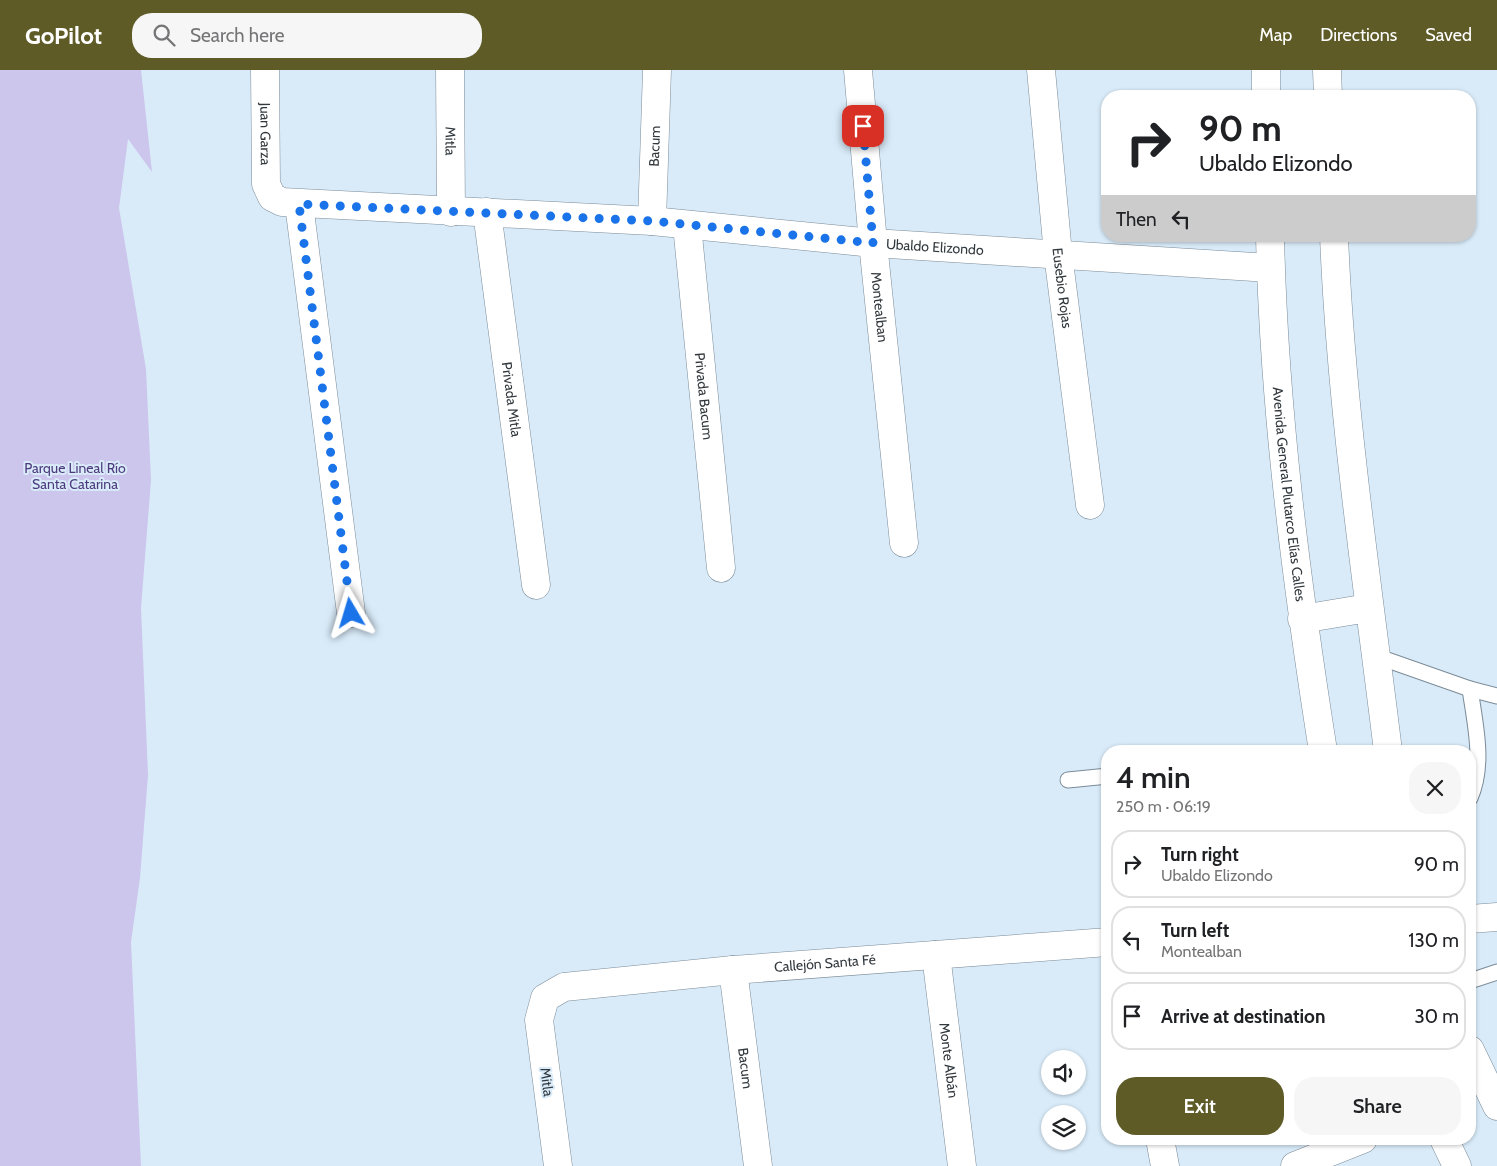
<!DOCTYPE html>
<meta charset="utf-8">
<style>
body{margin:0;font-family:Cabin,sans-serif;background:#f6f6f6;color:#202124;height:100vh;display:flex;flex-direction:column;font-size:19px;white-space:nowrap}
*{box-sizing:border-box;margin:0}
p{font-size:16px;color:#757577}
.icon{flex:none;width:28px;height:28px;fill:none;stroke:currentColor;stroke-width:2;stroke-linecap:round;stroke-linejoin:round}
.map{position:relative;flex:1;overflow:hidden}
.side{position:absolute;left:1101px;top:675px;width:375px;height:400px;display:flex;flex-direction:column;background:#fff;border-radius:20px;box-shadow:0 1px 4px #0004}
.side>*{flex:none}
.hud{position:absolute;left:1101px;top:20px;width:375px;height:152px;border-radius:20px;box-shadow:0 1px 4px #0004;background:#fff;color:#202124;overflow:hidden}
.fabs{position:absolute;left:1041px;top:980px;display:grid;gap:10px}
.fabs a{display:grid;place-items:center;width:45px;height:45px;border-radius:50%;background:#fff;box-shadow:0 1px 4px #0004;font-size:25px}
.pin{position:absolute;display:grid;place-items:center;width:42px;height:42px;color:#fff;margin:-21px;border-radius:10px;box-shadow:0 2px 8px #0006}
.me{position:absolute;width:55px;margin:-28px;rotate:353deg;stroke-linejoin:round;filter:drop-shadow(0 0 4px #0008)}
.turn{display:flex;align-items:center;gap:18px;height:105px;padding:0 15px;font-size:22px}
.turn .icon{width:65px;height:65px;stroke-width:2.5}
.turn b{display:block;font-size:35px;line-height:42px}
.then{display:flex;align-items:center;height:48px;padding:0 15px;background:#0003;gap:10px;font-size:19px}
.round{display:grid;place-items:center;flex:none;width:52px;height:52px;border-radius:20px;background:#f6f6f6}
.overview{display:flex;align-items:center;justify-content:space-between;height:85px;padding:0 15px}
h1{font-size:30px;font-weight:600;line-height:38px}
.button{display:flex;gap:10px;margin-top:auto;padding:10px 15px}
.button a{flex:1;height:58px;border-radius:20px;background:#5e5b27;color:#fff;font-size:20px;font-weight:600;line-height:58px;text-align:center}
.button a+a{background:#f6f6f6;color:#202124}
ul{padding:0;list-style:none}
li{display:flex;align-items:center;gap:15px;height:68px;margin:0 10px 8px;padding:0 5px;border:2px solid #e0e0e0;border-radius:20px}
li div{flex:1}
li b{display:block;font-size:19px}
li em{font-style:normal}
header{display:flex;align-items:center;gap:30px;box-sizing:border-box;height:70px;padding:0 25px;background:#5e5b27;color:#fff}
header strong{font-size:24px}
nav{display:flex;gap:28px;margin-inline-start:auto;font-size:18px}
.search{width:350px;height:45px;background:#f6f6f6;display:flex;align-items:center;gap:12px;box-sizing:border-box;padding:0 18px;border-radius:20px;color:#757577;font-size:19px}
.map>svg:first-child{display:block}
.green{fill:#ccc5ec}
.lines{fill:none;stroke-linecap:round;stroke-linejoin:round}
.lane-casing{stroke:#7b8b98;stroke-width:17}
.street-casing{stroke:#7b8b98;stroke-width:29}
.secondary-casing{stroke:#7b8b98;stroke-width:29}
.lane{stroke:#fff;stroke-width:15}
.street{stroke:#fff;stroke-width:28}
.secondary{stroke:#fff;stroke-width:28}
.route{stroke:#1a73e8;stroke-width:9;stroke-dasharray:0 16.2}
.labels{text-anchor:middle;stroke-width:4;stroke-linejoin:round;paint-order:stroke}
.street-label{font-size:14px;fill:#32393e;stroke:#d9ebf9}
.park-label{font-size:14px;fill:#4e3b7e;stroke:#d9ebf9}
</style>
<header>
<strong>GoPilot</strong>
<div class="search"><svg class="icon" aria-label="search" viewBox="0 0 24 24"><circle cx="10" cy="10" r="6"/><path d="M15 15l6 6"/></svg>Search here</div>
<nav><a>Map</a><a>Directions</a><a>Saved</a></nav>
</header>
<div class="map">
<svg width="1497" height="1096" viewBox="0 0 1497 1096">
<rect width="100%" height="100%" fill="#d9ebf9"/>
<!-- green -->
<polygon class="green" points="0,0 141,0 152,102 128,69 119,138 146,299 151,410 141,538 148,705 140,808 131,872 141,1096 0,1096"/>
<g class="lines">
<defs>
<g id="lane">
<polyline points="1376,586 1470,619 1497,626"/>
<polyline points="1068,710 1108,706"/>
<path d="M1470 728C1485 694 1475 654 1470 619"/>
<polyline points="1470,911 1497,902"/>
</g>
<g id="street">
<path id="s1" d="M265 0 266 114 272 127 282 132 652 151 873 173 1270 198"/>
<path id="s2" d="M450 0 451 142"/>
<path id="s3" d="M858 0 873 173 904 473"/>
<path id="s4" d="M1041 0 1058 184 1090 435"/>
<polyline points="299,134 351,543"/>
<path id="s5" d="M487 142 536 515"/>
<path id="s6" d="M652 151 657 0"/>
<path id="s7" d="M687 155 721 498"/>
<path id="s8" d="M936 885 962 1096"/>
<path id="s9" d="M733 900 758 1096"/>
<polyline points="1160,1069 1165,1096"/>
<path id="s10" d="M558 1096 539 950 545 928 564 917 733 900 1108 872"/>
<polyline points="1295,1096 1363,1069"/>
</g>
<g id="secondary">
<polyline points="1266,0 1266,26"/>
<polyline points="1327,0 1328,26"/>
<path id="s11" d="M1270 166C1274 339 1296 510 1323 681"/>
<path d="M1334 166C1341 339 1367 510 1388 681"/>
<polyline points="1302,549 1368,538"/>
<polyline points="1470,849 1497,847"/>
<polyline points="1470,980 1497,1036"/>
<polyline points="1444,1069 1457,1096"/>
</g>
</defs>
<!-- lane casing -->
<use href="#lane" class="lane-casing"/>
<!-- street casing -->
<use href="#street" class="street-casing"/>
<!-- secondary casing -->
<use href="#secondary" class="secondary-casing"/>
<!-- lane -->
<use href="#lane" class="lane"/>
<!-- street -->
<use href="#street" class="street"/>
<!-- secondary -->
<use href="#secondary" class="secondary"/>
</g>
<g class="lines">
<!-- route -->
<polyline class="route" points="351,543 299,134 652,151 873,173 863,56"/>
</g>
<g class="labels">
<!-- street labels -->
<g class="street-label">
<text dy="5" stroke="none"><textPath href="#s1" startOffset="64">Juan Garza</textPath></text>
<text dy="5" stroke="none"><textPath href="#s2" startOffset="71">Mitla</textPath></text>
<text dy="5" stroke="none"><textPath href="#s6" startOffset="75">Bacum</textPath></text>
<text dy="5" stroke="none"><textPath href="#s1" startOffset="794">Ubaldo Elizondo</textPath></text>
<text dy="5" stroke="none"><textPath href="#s4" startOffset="219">Eusebio Rojas</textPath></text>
<text dy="5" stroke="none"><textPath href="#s3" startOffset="238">Montealban</textPath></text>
<text dy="5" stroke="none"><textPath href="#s7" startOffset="172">Privada Bacum</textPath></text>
<text dy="5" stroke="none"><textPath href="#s5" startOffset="189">Privada Mitla</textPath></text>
<text dy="5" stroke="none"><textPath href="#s11" startOffset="259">Avenida General Plutarco Elías Calles</textPath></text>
<text dy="5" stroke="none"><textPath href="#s10" startOffset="454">Callejón Santa Fé</textPath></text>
<text dy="5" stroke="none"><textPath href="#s8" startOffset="106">Monte Albán</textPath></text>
<text dy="5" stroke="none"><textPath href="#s9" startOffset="99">Bacum</textPath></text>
<text transform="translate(547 1012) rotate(83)" y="5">Mitla</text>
</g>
<!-- park labels -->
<g class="park-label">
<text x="75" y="403">Parque Lineal Río<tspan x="75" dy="16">Santa Catarina</tspan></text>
</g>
</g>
</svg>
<div class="fabs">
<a><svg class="icon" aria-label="sound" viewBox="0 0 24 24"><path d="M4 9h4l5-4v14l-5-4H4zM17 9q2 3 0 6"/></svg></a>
<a><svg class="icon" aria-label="layers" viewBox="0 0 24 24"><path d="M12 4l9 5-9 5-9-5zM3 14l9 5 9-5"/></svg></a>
</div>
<div class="pin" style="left:863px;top:56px;background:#d93025"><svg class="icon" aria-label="arrive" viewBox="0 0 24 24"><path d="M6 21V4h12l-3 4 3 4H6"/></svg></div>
<svg class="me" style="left:351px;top:543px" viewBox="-20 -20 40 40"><path d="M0-17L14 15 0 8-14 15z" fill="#1a73e8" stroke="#fff" stroke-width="4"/></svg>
<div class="hud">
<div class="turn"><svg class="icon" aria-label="right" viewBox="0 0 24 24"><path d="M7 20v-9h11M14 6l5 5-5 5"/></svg><div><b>90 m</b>Ubaldo Elizondo</div></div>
<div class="then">Then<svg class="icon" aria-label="left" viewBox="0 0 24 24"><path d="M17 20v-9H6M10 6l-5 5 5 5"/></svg></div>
</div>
<section class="side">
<div class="overview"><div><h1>4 min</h1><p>250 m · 06:19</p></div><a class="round"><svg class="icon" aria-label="close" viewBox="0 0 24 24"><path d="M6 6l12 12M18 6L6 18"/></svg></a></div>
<ul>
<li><svg class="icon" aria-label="right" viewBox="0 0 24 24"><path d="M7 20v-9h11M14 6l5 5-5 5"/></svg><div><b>Turn right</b><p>Ubaldo Elizondo</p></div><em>90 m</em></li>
<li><svg class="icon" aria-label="left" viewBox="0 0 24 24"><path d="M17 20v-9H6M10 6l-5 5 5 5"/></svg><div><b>Turn left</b><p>Montealban</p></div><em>130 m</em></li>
<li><svg class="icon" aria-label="arrive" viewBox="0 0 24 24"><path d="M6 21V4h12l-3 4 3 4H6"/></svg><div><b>Arrive at destination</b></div><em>30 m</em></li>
</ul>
<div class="button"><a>Exit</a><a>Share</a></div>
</section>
</div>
